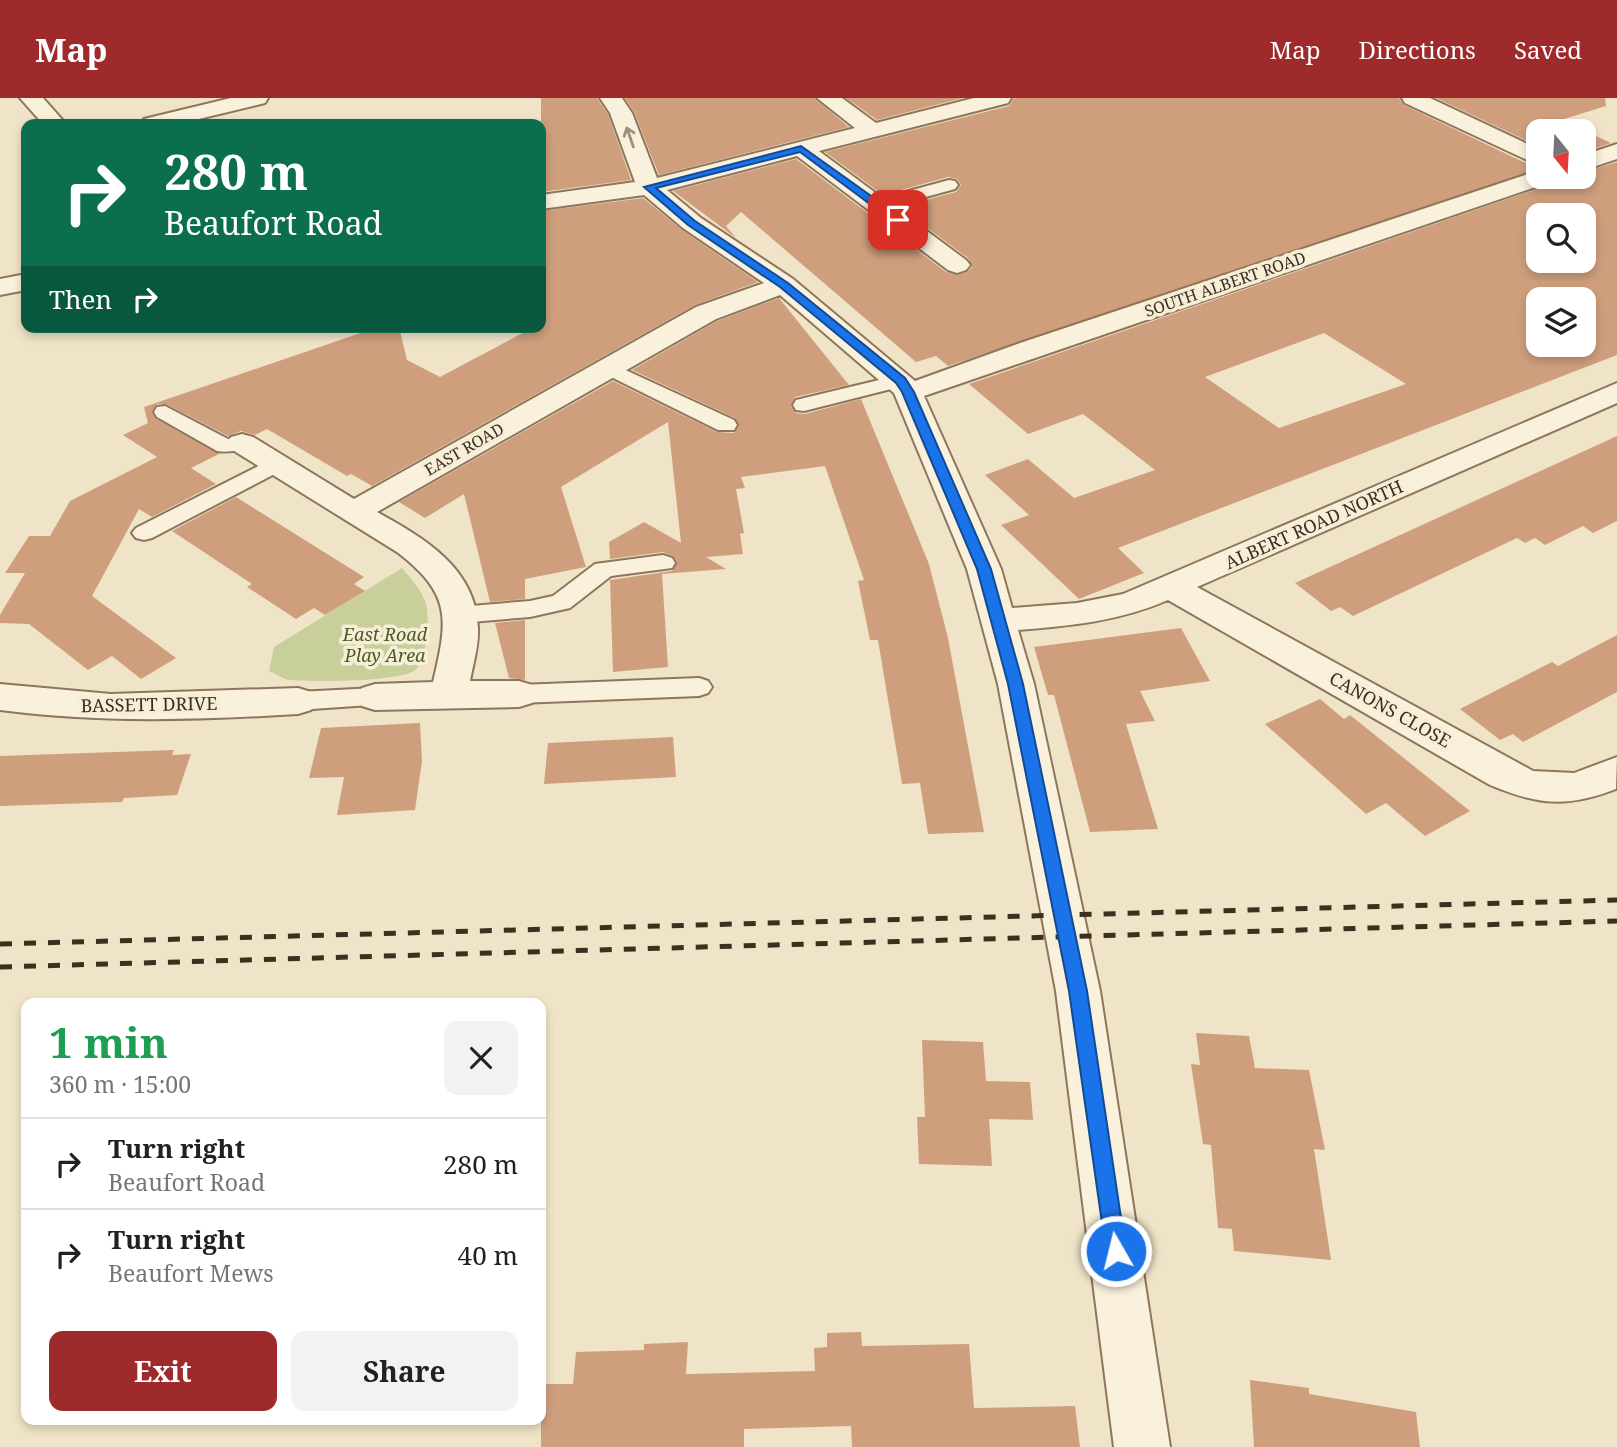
<!DOCTYPE html>
<meta charset="utf-8">
<style>
body{margin:0;font-family:"Noto Serif",serif;background:#f2f2f2;color:#202124;height:100vh;display:flex;flex-direction:column;font-size:26px;white-space:nowrap}
*{box-sizing:border-box;margin:0}
p{font-size:23px;color:#757577}
.icon{flex:none;width:38px;height:38px;fill:none;stroke:currentColor;stroke-width:2;stroke-linecap:round;stroke-linejoin:round}
.map{position:relative;flex:1;overflow:hidden}
.sheet{position:absolute;left:21px;top:900px;width:525px;height:427px;display:flex;flex-direction:column;background:#fff;border-radius:14px;box-shadow:0 4px 10px #0003}
.sheet>*{flex:none}
.banner{position:absolute;left:21px;top:21px;width:525px;height:214px;border-radius:14px;box-shadow:0 4px 10px #0003;background:#0b6e4f;color:#fff;overflow:hidden}
.needle{width:46px;rotate:162deg}
.fabs{position:absolute;left:1526px;top:21px;display:grid;gap:14px}
.fabs a{display:grid;place-items:center;width:70px;height:70px;border-radius:14px;background:#fff;box-shadow:0 4px 10px #0003;font-size:35px}
.pin{position:absolute;display:grid;place-items:center;width:60px;height:60px;color:#fff;margin:-30px;border-radius:14px;box-shadow:0 4px 10px #0006}
.me{position:absolute;width:77px;margin:-38px;rotate:352deg;stroke-linejoin:round;filter:drop-shadow(0 0 5px #0008)}
.turn{display:flex;align-items:center;gap:24px;height:147px;padding:0 28px;font-size:32px}
.turn .icon{width:91px;height:91px;stroke-width:2.5}
.turn b{display:block;font-size:49px;line-height:60px}
.then{display:flex;align-items:center;height:66px;padding:0 28px;background:#0003;gap:14px;font-size:26px}
.round{display:grid;place-items:center;flex:none;width:74px;height:74px;border-radius:14px;background:#f2f2f2}
.summary{display:flex;align-items:center;justify-content:space-between;height:119px;padding:0 28px}
h1{font-size:42px;font-weight:700;line-height:52px;color:#1e9e55}
.primary-button{display:flex;gap:14px;margin-top:auto;padding:14px 28px}
.primary-button a{flex:1;height:80px;border-radius:14px;background:#9e2a2b;color:#fff;font-size:28px;font-weight:700;line-height:80px;text-align:center}
.primary-button a+a{background:#f2f2f2;color:#202124}
ul{padding:0;list-style:none}
li{display:flex;align-items:center;gap:21px;height:91px;padding:0 28px;border-top:2px solid #e0e0e0}
li div{flex:1}
li b{display:block;font-size:26px}
li em{font-style:normal}
header{display:flex;align-items:center;gap:42px;box-sizing:border-box;height:98px;padding:0 35px;background:#9e2a2b;color:#fff}
header strong{font-size:33px}
nav{display:flex;gap:38px;margin-inline-start:auto;font-size:24px}
.map>svg:first-child{display:block}
.green{fill:#c9cf9b}
.building{fill:#cf9f7d;fill-rule:evenodd}
.lines{fill:none;stroke-linecap:round;stroke-linejoin:round}
.service-casing{stroke:#8d765c;stroke-width:4}
.minor-casing{stroke:#8d765c;stroke-width:4}
.service{fill:#faf1dc;fill-rule:evenodd}
.minor{fill:#faf1dc;fill-rule:evenodd}
.rail{stroke:#3d2e20;stroke-width:5;stroke-dasharray:12 12;stroke-linecap:butt}
.oneway{stroke:#9c907e}
.route{fill:#1a73e8;stroke:#114b97;stroke-width:2}
.labels{text-anchor:middle;stroke-width:7;stroke-linejoin:round;paint-order:stroke}
.far-street-label{font-size:16px;fill:#3d2e20;stroke:#f7eed8}
.street-label{font-size:18px;fill:#3d2e20;stroke:#f7eed8}
.park-label{font-size:18px;font-style:italic;fill:#4d5a26;stroke:#f7eed8}
</style>
<header>
<strong>Map</strong>
<nav><a>Map</a><a>Directions</a><a>Saved</a></nav>
</header>
<div class="map">
<svg width="1617" height="1349" viewBox="0 0 1617 1349">
<rect width="100%" height="100%" fill="#f0e4c8"/>
<!-- green -->
<path class="green" d="M402 470C411 481 422 492 426 506 430 520 427 565 414 573 396 584 312 584 289 582 283 581 276 576 269 573L274 549Z"/>
<!-- building -->
<g class="building">
<polygon points="541,0 597,0 608,16 631,82 541,94"/>
<polygon points="625,0 814,0 849,29 659,77 634,14"/>
<polygon points="846,0 963,0 877,22"/>
<polygon points="1014,0 1399,0 1404,7 1538,71 948,268 936,258 916,264 741,114 726,128 736,140 673,93 796,61 946,174 958,177 967,174 972,169 968,160 899,109 956,94 961,87 957,81 948,79 883,97 825,54 1009,8"/>
<polygon points="1436,0 1605,0 1606,8 1561,22 1611,45 1584,54 1584,33 1538,33 1538,48"/>
<path d="M1617 64V257L1118 450 1144 475 1079 501 1001 427 1029 417 985 377 1028 361 1074 400 1155 372 1083 316 1028 336 969 286 1551 86 1557 79H1584V74ZM1538 117H1584V163H1538ZM1538 201H1584V247H1538ZM1324 235 1406 286 1279 330 1205 279Z"/>
<polygon points="643,100 682,132 758,184 695,207 372,388 351,376 347,378 267,331 255,337 241,333 228,338 166,306 157,306 152,313 156,321 219,356 191,370 216,386 152,419 139,411 92,498 176,560 141,581 112,558 88,572 29,526 0,525 0,517 25,475 5,475 29,438 50,438 70,403 157,359 123,337 148,325 144,309 378,229 399,229 407,262 440,279 534,229 541,229 541,113"/>
<polygon points="779,200 849,287 795,299 791,308 796,315 805,316 861,301 929,466 948,540 984,734 928,736 920,685 902,686 878,542 870,542 858,483 864,482 825,368 741,379 745,390 736,391 744,435 740,436 743,456 706,459 726,471 662,476 668,569 613,574 610,482 672,473 677,464 673,458 663,454 610,461 609,444 644,424 681,445 668,324 561,389 586,469 525,481 525,501 490,504 464,396 425,420 399,404 613,283 717,334 734,335 739,328 735,320 632,272 717,223"/>
<polygon points="1617,338 1617,423 1593,435 1583,428 1545,447 1535,440 1525,445 1517,440 1353,518 1340,509 1331,513 1295,485"/>
<polygon points="236,399 364,479 354,486 365,493 325,517 314,510 296,521 247,489 252,486 172,433"/>
<polygon points="525,522 525,582 509,580 495,525"/>
<polygon points="1181,530 1210,583 1140,593 1155,623 1126,626 1158,731 1090,734 1054,597 1048,597 1034,549"/>
<polygon points="1617,537 1617,594 1523,644 1513,636 1500,642 1460,611 1552,564 1558,568"/>
<polygon points="1320,601 1344,621 1350,617 1470,713 1425,738 1386,705 1366,716 1265,626"/>
<polygon points="420,625 422,663 415,712 337,717 344,679 309,680 321,630"/>
<polygon points="673,639 676,679 544,686 548,645"/>
<polygon points="174,652 172,657 191,656 177,697 124,700 122,704 0,708 0,658"/>
<polygon points="1196,935 1249,938 1255,970 1309,972 1325,1052 1314,1051 1331,1162 1234,1153 1232,1131 1218,1130 1211,1047 1203,1046 1191,966 1200,967"/>
<polygon points="922,942 983,944 986,983 1030,984 1033,1022 989,1021 992,1068 919,1066 917,1019 925,1019"/>
<polygon points="861,1234 862,1248 969,1246 974,1310 1075,1308 1080,1349 852,1349 851,1328 744,1331 744,1349 541,1349 541,1286 573,1286 576,1254 644,1252 644,1246 688,1244 686,1276 815,1273 814,1250 827,1249 827,1235"/>
<polygon points="1250,1282 1309,1290 1309,1296 1416,1314 1420,1349 1254,1349"/>
</g>
<g class="lines">
<defs>
<g id="service">
<polygon points="949,82 955,83 958,87 955,91 878,112 869,107 872,103"/>
<polygon points="608,264 734,322 737,327 734,332 718,332 601,274 598,270 601,266"/>
<polygon points="900,277 907,279 910,283 907,287 804,313 796,312 793,307 796,302"/>
<path d="M165 308 228 341 242 338 250 340 253 345 250 350C239 352 228 355 217 353L157 319 154 314 157 309Z"/>
<polygon points="278,358 286,360 289,365 286,370 152,440 144,442 136,440 132,435 136,430"/>
<polygon points="663,457 672,460 675,465 672,470 611,478 570,510 561,512 530,519 459,525 450,523 446,517 450,511 459,509 530,503 553,498 595,466"/>
<polygon points="699,580 708,583 712,589 708,595 699,598 519,605 510,603 506,596 510,589 519,587"/>
<polygon points="375,590 384,592 388,599 384,606 298,612 289,610 285,603 289,596 298,594"/>
</g>
<g id="minor">
<polygon points="20,0 43,0 66,26 43,26"/>
<polygon points="231,0 268,0 265,5 178,26 141,26 144,21"/>
<path d="M600 0H622L632 15 657 80 855 30 817 0H842L876 25 974 0H1011L1008 5 819 53 966 162 970 167 966 172 957 175 948 172 797 58 667 92 701 120 793 181 915 283 1020 245 1534 74 1538 73V79H1554L1550 84 924 298 1001 471 1012 510 1077 505 1123 496 1617 285V305L1197 489 1533 673 1574 675 1617 659 1616 691C1567 710 1538 707 1490 687L1168 502C1120 523 1070 528 1018 532L1034 586 1100 893 1170 1349H1114L1056 893 998 586 967 471 894 295 780 197 716 221 377 414C424 440 476 470 478 530 479 548 473 566 470 583H519L532 587 537 596 532 605 519 609 375 612 362 608 357 599 362 590 375 586 433 584C448 521 452 496 397 454L231 351 227 345 231 339 242 336 253 339 354 401 696 209 764 185 683 130 644 97 541 111V97L635 84 610 15Z"/>
<polygon points="1402,0 1430,0 1538,51 1538,67 1405,5"/>
<polygon points="1617,46 1617,61 1584,72 1584,57"/>
<polygon points="26,176 26,192 0,197 0,181"/>
<path d="M0 586 111 596 298 590 311 594 316 603 311 612 298 616C198 622 100 625 0 612Z"/>
</g>
</defs>
<!-- service casing -->
<use href="#service" class="service-casing"/>
<!-- minor casing -->
<use href="#minor" class="minor-casing"/>
<!-- service -->
<use href="#service" class="service"/>
<!-- minor -->
<use href="#minor" class="minor"/>
<!-- rail -->
<g class="rail">
<polyline points="0,846 1617,802"/>
<polyline points="0,869 1617,823"/>
</g>
</g>
<!-- one-way arrows -->
<defs><path id="oneway-shaft" d="M-6 0H5M1.5-3L5.5 0L1.5 3" fill="none" stroke-width="1.6" stroke-linecap="round" stroke-linejoin="round" transform="scale(1.75)"/></defs>
<use class="oneway" href="#oneway-shaft" transform="translate(630 39) rotate(-109)"/>
<!-- route -->
<polygon class="route" points="801,48 902,120 902,124 894,124 800,54 656,90 695,123 788,185 905,280 914,294 991,471 1023,586 1087,893 1126,1153 1123,1160 1116,1163 1109,1160 1106,1153 1069,893 1008,586 977,471 902,294 896,285 780,189 688,127 644,89"/>
<g class="labels">
<!-- far-street labels -->
<g class="far-street-label">
<text transform="translate(1225 186) rotate(-19)" y="6">SOUTH ALBERT ROAD</text>
<text transform="translate(464 351) rotate(-30)" y="6">EAST ROAD</text>
</g>
<!-- street labels -->
<g class="street-label">
<text transform="translate(1314 427) rotate(-24)" y="6">ALBERT ROAD NORTH</text>
<text transform="translate(149 607) rotate(-1)" y="6">BASSETT DRIVE</text>
<text transform="translate(1390 612) rotate(29)" y="6">CANONS CLOSE</text>
</g>
<!-- park labels -->
<g class="park-label">
<text x="385" y="543">East Road<tspan x="385" dy="21">Play Area</tspan></text>
</g>
</g>
</svg>
<div class="fabs">
<a><svg class="needle" viewBox="-14 -14 28 28"><path d="M0-13l5 13h-10z" fill="#e53935"/><path d="M0 13l5-13h-10z" fill="#757577"/></svg></a>
<a><svg class="icon" aria-label="search" viewBox="0 0 24 24"><circle cx="10" cy="10" r="6"/><path d="M15 15l6 6"/></svg></a>
<a><svg class="icon" aria-label="layers" viewBox="0 0 24 24"><path d="M12 4l9 5-9 5-9-5zM3 14l9 5 9-5"/></svg></a>
</div>
<div class="pin" style="left:898px;top:122px;background:#d93025"><svg class="icon" aria-label="arrive" viewBox="0 0 24 24"><path d="M6 21V4h12l-3 4 3 4H6"/></svg></div>
<svg class="me" style="left:1116px;top:1153px" viewBox="-20 -20 40 40"><circle r="17" fill="#1a73e8" stroke="#fff" stroke-width="3"/><path d="M0-11L8 9 0 5-8 9z" fill="#fff"/></svg>
<div class="banner">
<div class="turn"><svg class="icon" aria-label="right" viewBox="0 0 24 24"><path d="M7 20v-9h11M14 6l5 5-5 5"/></svg><div><b>280 m</b>Beaufort Road</div></div>
<div class="then">Then<svg class="icon" aria-label="right" viewBox="0 0 24 24"><path d="M7 20v-9h11M14 6l5 5-5 5"/></svg></div>
</div>
<section class="sheet">
<div class="summary"><div><h1>1 min</h1><p>360 m · 15:00</p></div><a class="round"><svg class="icon" aria-label="close" viewBox="0 0 24 24"><path d="M6 6l12 12M18 6L6 18"/></svg></a></div>
<ul>
<li><svg class="icon" aria-label="right" viewBox="0 0 24 24"><path d="M7 20v-9h11M14 6l5 5-5 5"/></svg><div><b>Turn right</b><p>Beaufort Road</p></div><em>280 m</em></li>
<li><svg class="icon" aria-label="right" viewBox="0 0 24 24"><path d="M7 20v-9h11M14 6l5 5-5 5"/></svg><div><b>Turn right</b><p>Beaufort Mews</p></div><em>40 m</em></li>
</ul>
<div class="primary-button"><a>Exit</a><a>Share</a></div>
</section>
</div>
